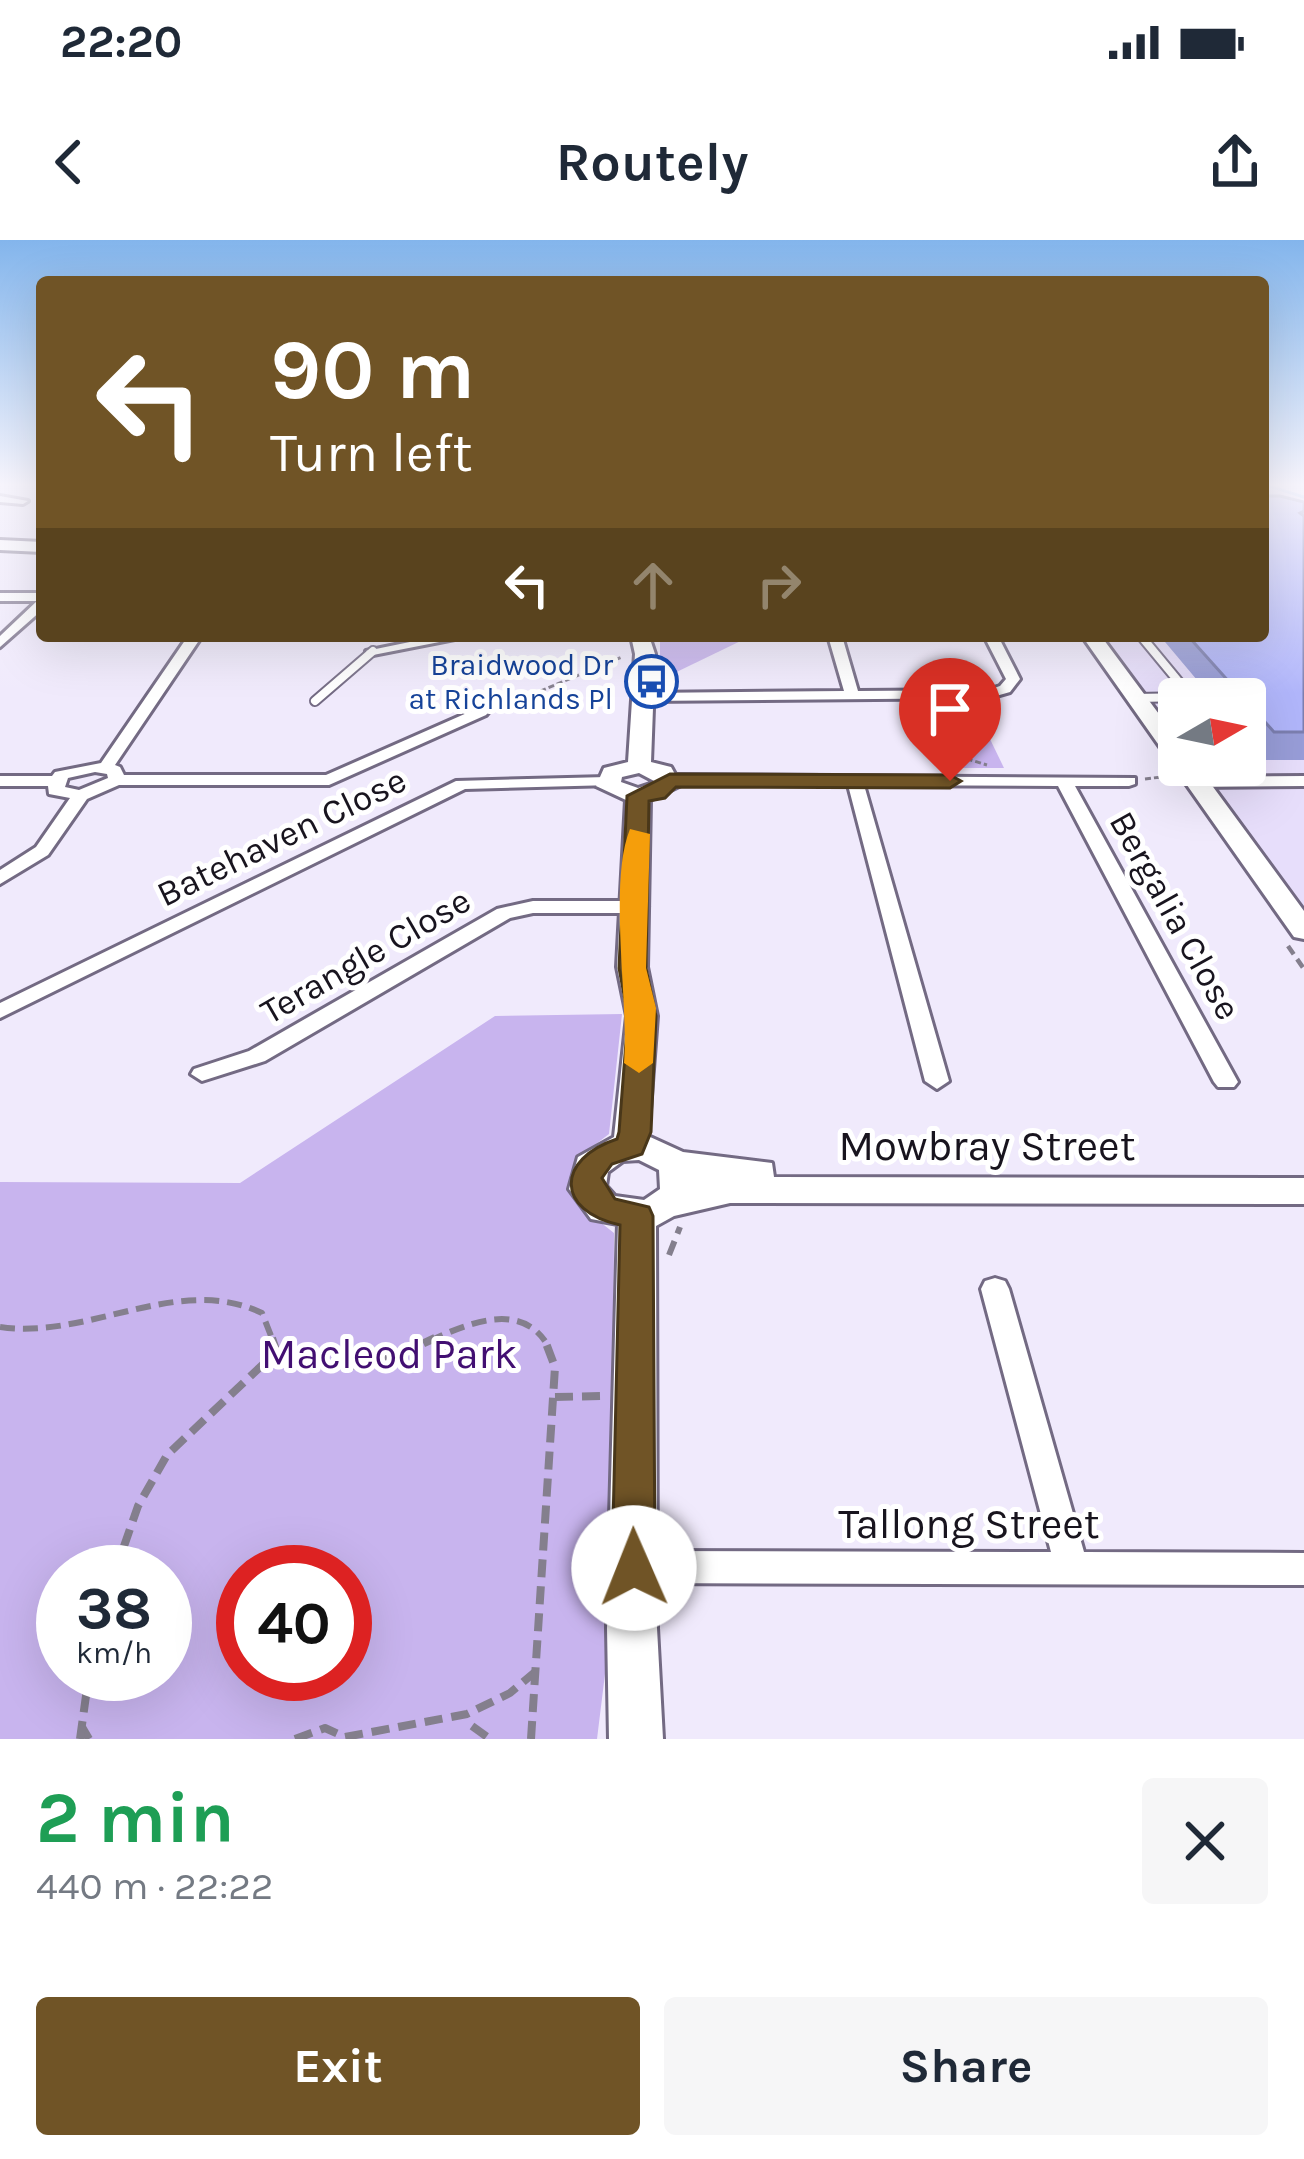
<!DOCTYPE html>
<meta charset="utf-8">
<style>
body{margin:0;font-family:Karla,sans-serif;background:#f6f6f7;color:#1f2937;height:100vh;display:flex;flex-direction:column;font-size:45px;white-space:nowrap}
*{box-sizing:border-box;margin:0}
p{font-size:39px;color:#747a83}
.icon{flex:none;width:66px;height:66px;fill:none;stroke:currentColor;stroke-width:2;stroke-linecap:round;stroke-linejoin:round}
.map{position:relative;height:1499px;overflow:hidden}
.details{display:flex;flex-direction:column;background:#fff;flex:1}
.details>*{flex:none}
.guide{position:absolute;left:36px;top:36px;width:1233px;height:366px;border-radius:12px;box-shadow:0 12px 48px #0002;background:#705426;color:#fff;overflow:hidden}
.needle{width:78px;rotate:81deg}
.fabs{position:absolute;left:1158px;top:438px;display:grid;gap:24px}
.fabs a{display:grid;place-items:center;width:108px;height:108px;border-radius:12px;background:#fff;box-shadow:0 12px 48px #0002;font-size:60px}
.speed{position:absolute;left:36px;top:1305px;display:flex;gap:24px;font-size:60px;font-weight:700;text-align:center}
.speed>*{display:grid;place-content:center;width:156px;height:156px;border-radius:50%;background:#fff;box-shadow:0 12px 48px #0002;line-height:1}
.speed small{font-size:30px;font-weight:400}
.speed .limit{border:18px solid #d22;background:#fff;color:#111}
.pin{position:absolute;display:grid;place-items:center;width:102px;height:102px;color:#fff;margin:-123px -51px;border-radius:50% 50% 50% 0;rotate:-45deg;box-shadow:0 0 12px #0007}
.pin .icon{rotate:45deg}
.me{position:absolute;width:132px;margin:-66px;rotate:359deg;stroke-linejoin:round;filter:drop-shadow(0 0 9px #0008)}
.turn{display:flex;align-items:center;gap:42px;height:252px;padding:0 36px;font-size:54px}
.turn .icon{width:156px;height:156px;stroke-width:2.5}
.turn b{display:block;font-size:84px;line-height:102px}
.lanes{display:flex;align-items:center;height:114px;padding:0 36px;background:#0003;justify-content:center;gap:60px;direction:ltr}
.lanes .off{opacity:.35}
.round{display:grid;place-items:center;flex:none;width:126px;height:126px;border-radius:12px;background:#f6f6f7}
.summary{display:flex;align-items:center;justify-content:space-between;height:204px;padding:0 36px}
h1{font-size:72px;font-weight:700;line-height:90px;color:#1e9e55}
.primary-button{display:flex;gap:24px;margin-top:auto;padding:24px 36px}
.primary-button a{flex:1;height:138px;border-radius:12px;background:#705426;color:#fff;font-size:48px;font-weight:700;line-height:138px;text-align:center}
.primary-button a+a{background:#f6f6f7;color:#1f2937}
.status{display:flex;justify-content:space-between;align-items:center;height:84px;padding:0 60px;background:#fff;direction:ltr}
.status svg{height:33px;fill:currentColor}
header{display:flex;justify-content:space-between;align-items:center;height:156px;padding:0 36px;background:#fff;font-size:54px;font-weight:700}
.map>svg:first-child{display:block}
.built{fill:#e7defb}
.green{fill:#c8b4ee;fill-rule:evenodd}
.lines{fill:none;stroke-linecap:round;stroke-linejoin:round}
.stream{stroke:#8bb7f2;stroke-width:3}
.lane-casing{stroke:#736a83;stroke-width:12}
.street-casing{stroke:#736a83;stroke-width:6}
.secondary-casing{stroke:#736a83;stroke-width:6}
.path-far3{stroke:#847f8d;stroke-width:3;stroke-dasharray:6 3;stroke-linecap:butt}
.path-far2{stroke:#847f8d;stroke-width:4.5;stroke-dasharray:10 6;stroke-linecap:butt}
.path-far1{stroke:#847f8d;stroke-width:6;stroke-dasharray:15 8;stroke-linecap:butt}
.path{stroke:#847f8d;stroke-width:8;stroke-dasharray:18 9;stroke-linecap:butt}
.lane{stroke:#fff;stroke-width:8}
.street{fill:#fff;fill-rule:evenodd}
.secondary{fill:#fff;fill-rule:evenodd}
.wall{fill:#989dd8}
.shaded-wall{fill:#7c7fb0}
.building{fill:#b1b6fb;stroke:#7c7fb0;stroke-width:3}
.route{fill:#705426;stroke:#493719;stroke-width:3}
.slow{fill:#f59e0b}
.labels{text-anchor:middle;stroke-width:10;stroke-linejoin:round;paint-order:stroke}
.far-transit-label{font-size:30px;fill:#164399;stroke:#fff;text-anchor:end}
.street-label{font-size:36px;fill:#18141e;stroke:#fff}
.near-street-label{font-size:42px;fill:#18141e;stroke:#fff}
.near-park-label{font-size:42px;fill:#420f72;stroke:#fff}
</style>
<div class="status"><b>22:20</b><svg viewBox="0 0 49 12"><path d="M0 12V9h3v3zM5 12V6h3v6zM10 12V3h3v9zM15 12V0h3v12zM26 1h20v11H26zM47 4h2v5h-2z"/></svg></div>
<header><svg class="icon" aria-label="back" viewBox="0 0 24 24"><path d="M15 5l-7 7 7 7"/></svg>Routely<svg class="icon" aria-label="share" viewBox="0 0 24 24"><path d="M12 15V3M7 8l5-5 5 5M5 13v7h14v-7"/></svg></header>
<div class="map">
<svg width="1304" height="1499" viewBox="0 0 1304 1499">
<rect width="100%" height="100%" fill="#f0eafc"/>
<!-- built -->
<polygon class="built" points="1263,244 1304,257 1304,690 1186,525 1245,525 1245,459 1179,459 1179,515 1098,396 1263,396"/>
<!-- green -->
<g class="green">
<polygon points="660,396 751,396 660,440"/>
<polygon points="915,463 973,464 1004,528 941,528"/>
<path d="M622 774 609 894 583 914 569 941 580 966 614 993 612 1377 597 1499H0V942L240 943 495 776ZM63 1332H165V1434H63ZM243 1332H345V1434H243Z"/>
</g>
<g class="lines">
<!-- stream -->
<polyline class="stream" points="1263,244 1304,257"/>
<defs>
<g id="lane">
<polyline points="1141,396 1193,459"/>
<polyline points="1135,458 1191,457"/>
<polyline points="315,461 373,411"/>
</g>
<g id="street">
<polygon points="0,256 28,261 23,264 0,262"/>
<polygon points="0,353 42,353 42,370 0,407 0,396 37,361 0,361"/>
<path d="M188 396H202L115 525 120 527 124 535H326L476 469 491 452 503 455 486 475 329 545H119L87 559 48 615 0 644V630L36 607 70 558 49 554 48 546H0V536H52L55 532 101 523ZM95 532 107 534 108 538 79 550 65 547 68 538Z"/>
<polygon points="439,396 470,396 373,415 366,411"/>
<polygon points="828,396 842,396 858,451 988,450 1000,446 1006,439 984,396 998,396 1020,439 1010,452 989,458 643,461 636,457 643,453 844,451"/>
<polygon points="670,535 1135,538 1135,544 1129,546 1075,546 1238,842 1234,847 1218,847 1214,842 1058,546 864,545 949,841 937,849 925,841 848,545 664,543 662,540"/>
<polygon points="1304,536 1304,546 1198,547 1190,542 1198,537"/>
<polygon points="607,537 613,539 613,545 465,549 0,778 0,763 456,541"/>
<polygon points="533,661 638,661 648,667 638,673 533,673 510,678 265,821 202,841 191,834 194,829 249,811 497,669"/>
<polygon points="995,1038 1005,1041 1009,1049 1084,1312 1304,1313 1304,1345 634,1343 622,1338 617,1327 622,1316 634,1311 1051,1312 981,1049 985,1041"/>
</g>
<g id="secondary">
<polygon points="0,300 42,302 42,312 0,310"/>
<path d="M631 396H649L655 414 651 522 671 527 681 545 650 560 647 727 657 776 648 896 683 912 772 923 774 937 1304 938V964L730 963 674 976 656 986 657 1388 663 1499H609L607 1388 618 984 591 979 569 949 578 917 614 897 627 776 617 727 626 560 596 546 604 528 628 522 635 414ZM639 533 656 542 638 548 621 542 622 537ZM639 920 659 930 660 949 644 960 615 956 606 946 608 932 623 921Z"/>
<polygon points="1082,396 1101,396 1179,501 1179,525 1197,525 1304,671 1304,699 1294,697"/>
</g>
</defs>
<!-- lane casing -->
<use href="#lane" class="lane-casing"/>
<!-- street casing -->
<use href="#street" class="street-casing"/>
<!-- secondary casing -->
<use href="#secondary" class="secondary-casing"/>
<!-- path-far3 -->
<g class="path-far3">
<polyline points="507,465 622,417"/>
<polyline points="958,516 987,525"/>
<polyline points="946,528 972,497 968,485 948,470"/>
<polyline points="1145,539 1169,536"/>
</g>
<!-- path-far2 -->
<polyline class="path-far2" points="1288,706 1304,729"/>
<!-- path-far1 -->
<g class="path-far1">
<polyline points="669,1015 680,987"/>
<path d="M0 1087C89 1100 178 1033 262 1073L273 1101"/>
<path d="M429 1101C465 1085 517 1061 545 1101"/>
</g>
<!-- path -->
<g class="path">
<polyline points="272,1098 276,1110"/>
<polyline points="555,1157 603,1156"/>
<path d="M115 1332 138 1266 167 1215 276 1112C337 1139 378 1125 435 1098"/>
<polyline points="472,1486 490,1499"/>
<polyline points="82,1487 89,1499"/>
<polyline points="80,1499 89,1434"/>
<polyline points="295,1499 325,1488 345,1497 467,1474 510,1453 535,1432"/>
<polyline points="531,1499 555,1127 544,1098"/>
</g>
<!-- lane -->
<use href="#lane" class="lane"/>
<!-- street -->
<use href="#street" class="street"/>
<!-- secondary -->
<use href="#secondary" class="secondary"/>
</g>
<!-- wall -->
<polygon class="wall" points="1304,262 1304,520 1264,520 1245,497 1245,459 1213,459 1160,396 1263,396"/>
<!-- shaded-wall -->
<g class="shaded-wall">
<polygon points="349,1372 360,1424 345,1430 345,1417"/>
<polygon points="268,1434 295,1434 273,1445"/>
</g>
<!-- building -->
<g class="building">
<polygon points="1263,256 1280,256 1304,262 1304,271 1300,273 1304,276 1304,492 1274,492 1188,396 1263,396"/>
<polygon points="349,1372 357,1413 345,1417 345,1374"/>
</g>
<!-- sky -->
<linearGradient id="sky" x2="0" y2="1"><stop stop-color="#83b5ec"/><stop offset="0.54" stop-color="#f8f6fe"/><stop offset="1" stop-color="#f8f6fe" stop-opacity="0"/></linearGradient>
<rect width="1304" height="453" fill="url(#sky)"/>
<!-- route -->
<path class="route" d="M670 534 950 535 961 541 950 548 676 547 665 558 649 561 646 728 656 776 651 892 642 914 612 924 602 938 615 959 649 967 653 976 655 1328 649 1342 634 1349 618 1342 612 1328 620 985C555 971 556 919 617 899L619 892 628 776 619 728 627 556Z"/>
<!-- slow -->
<path class="slow" d="M630 589 650 594 646 728 656 768 653 823 639 833 624 823C629 761 608 643 630 589Z"/>
<!-- icons -->
<defs>
<symbol id="bus-ring" viewBox="-11 -11 22 22"><circle r="9.5" fill="#fff" stroke="#1a4fb4" stroke-width="1.5"/><path d="M-5-6H5V4H4V6H2V4H-2V6H-4V4H-5ZM-3.5-4V0h7V-4ZM-3.5 1.2v1.5H-2V1.2ZM2 1.2v1.5H3.5V1.2Z" fill="#1a4fb4"/></symbol>
</defs>
<g fill-rule="evenodd">
<use href="#bus-ring" x="622" y="412" width="59" height="59"/>
</g>
<g class="labels">
<!-- far-transit labels -->
<g class="far-transit-label">
<text x="613" y="435">Braidwood Dr<tspan x="613" dy="34">at Richlands Pl</tspan></text>
</g>
<!-- street labels -->
<g class="street-label">
<text transform="translate(281 596) rotate(-26)" y="13">Batehaven Close</text>
<text transform="translate(1176 675) rotate(61)" y="13">Bergalia Close</text>
<text transform="translate(365 715) rotate(-30)" y="13">Terangle Close</text>
</g>
<!-- near-street labels -->
<g class="near-street-label">
<text x="987" y="920">Mowbray Street</text>
<text x="969" y="1298">Tallong Street</text>
</g>
<!-- near-park labels -->
<g class="near-park-label">
<text x="389" y="1128">Macleod Park</text>
</g>
</g>
</svg>
<div class="fabs">
<a><svg class="needle" viewBox="-14 -14 28 28"><path d="M0-13l5 13h-10z" fill="#e53935"/><path d="M0 13l5-13h-10z" fill="#747a83"/></svg></a>
</div>
<div class="speed"><div>38<small>km/h</small></div><div class="limit">40</div></div>
<div class="pin" style="left:950px;top:541px;background:#d93025"><svg class="icon" aria-label="arrive" viewBox="0 0 24 24"><path d="M6 21V4h12l-3 4 3 4H6"/></svg></div>
<svg class="me" style="left:634px;top:1328px" viewBox="-20 -20 40 40"><circle r="19" fill="#fff"/><path d="M0-13L10 11 0 6-10 11z" fill="#705426"/></svg>
<div class="guide">
<div class="turn"><svg class="icon" aria-label="left" viewBox="0 0 24 24"><path d="M17 20v-9H6M10 6l-5 5 5 5"/></svg><div><b>90 m</b>Turn left</div></div>
<div class="lanes"><svg class="icon" aria-label="left" viewBox="0 0 24 24"><path d="M17 20v-9H6M10 6l-5 5 5 5"/></svg><svg class="icon off" aria-label="ahead" viewBox="0 0 24 24"><path d="M12 20V5M6 11l6-6 6 6"/></svg><svg class="icon off" aria-label="right" viewBox="0 0 24 24"><path d="M7 20v-9h11M14 6l5 5-5 5"/></svg></div>
</div>
</div>
<section class="details">
<div class="summary"><div><h1>2 min</h1><p>440 m · 22:22</p></div><a class="round"><svg class="icon" aria-label="close" viewBox="0 0 24 24"><path d="M6 6l12 12M18 6L6 18"/></svg></a></div>
<div class="primary-button"><a>Exit</a><a>Share</a></div>
</section>
